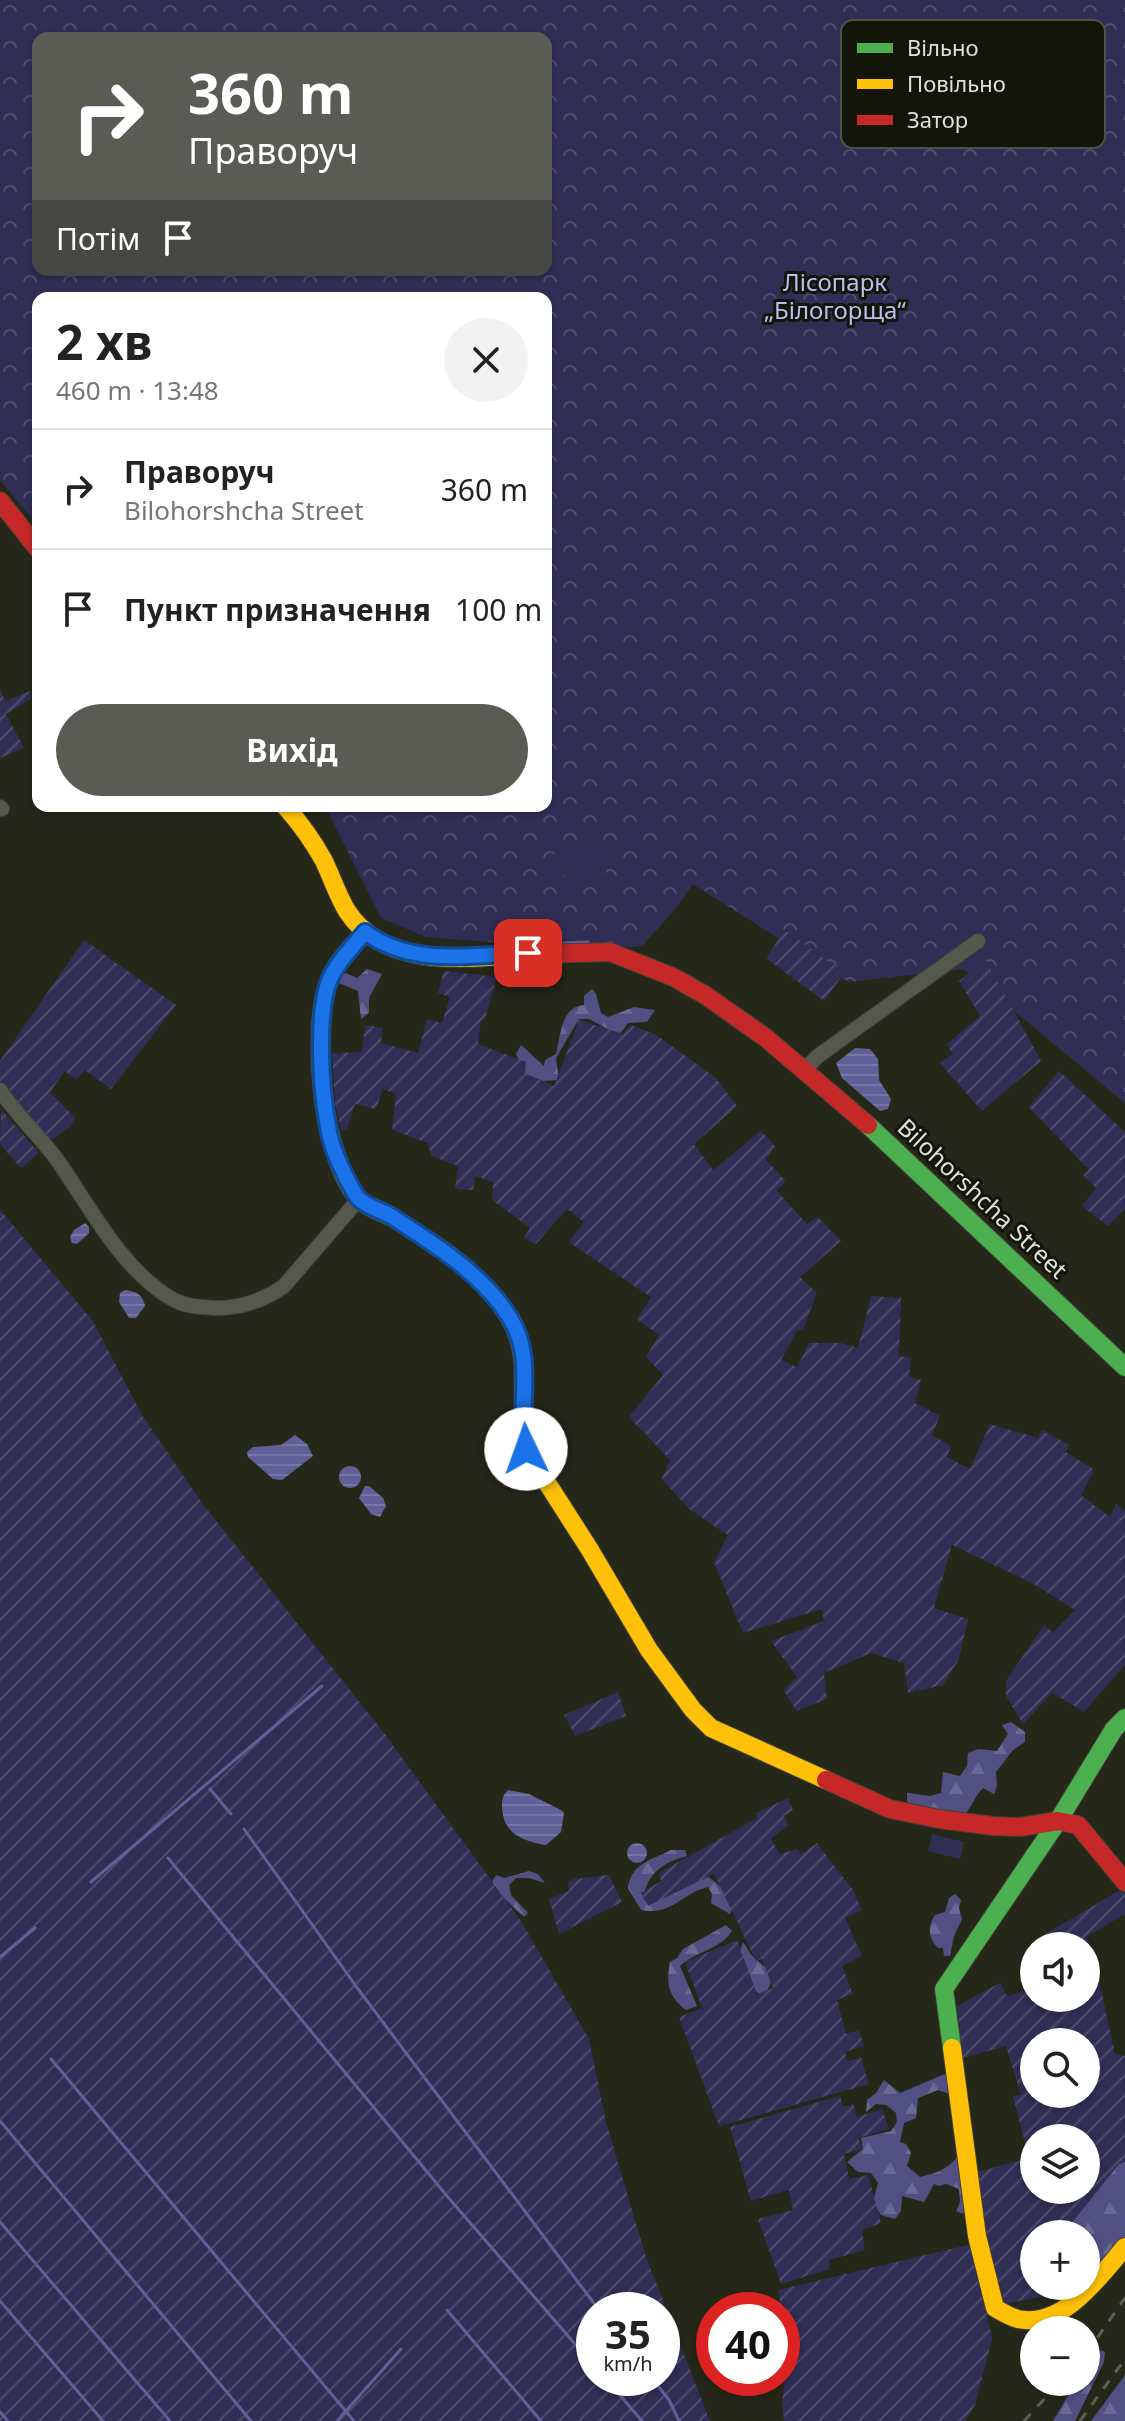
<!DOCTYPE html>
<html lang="uk">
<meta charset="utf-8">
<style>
body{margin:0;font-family:"Noto Sans",sans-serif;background:#f2f2f2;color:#222;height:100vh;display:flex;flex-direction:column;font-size:30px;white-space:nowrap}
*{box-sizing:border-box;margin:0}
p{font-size:26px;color:#767676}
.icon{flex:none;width:44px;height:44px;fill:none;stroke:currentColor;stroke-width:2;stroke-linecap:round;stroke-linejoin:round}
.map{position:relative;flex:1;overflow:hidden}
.sheet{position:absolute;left:32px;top:292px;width:520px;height:520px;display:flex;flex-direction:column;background:#fff;border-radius:16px;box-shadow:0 2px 6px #0004}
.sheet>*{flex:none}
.hud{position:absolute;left:32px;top:32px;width:520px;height:244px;border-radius:16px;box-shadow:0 2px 6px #0004;background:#595b54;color:#fff;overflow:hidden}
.tools{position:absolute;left:1020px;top:1932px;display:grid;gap:16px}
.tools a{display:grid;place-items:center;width:80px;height:80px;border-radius:50%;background:#fff;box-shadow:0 2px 6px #0004;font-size:40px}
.speed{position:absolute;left:576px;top:2292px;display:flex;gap:16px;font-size:40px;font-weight:700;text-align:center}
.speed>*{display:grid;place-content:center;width:104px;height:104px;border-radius:50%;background:#fff;box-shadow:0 2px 6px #0004;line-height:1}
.speed small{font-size:20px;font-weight:400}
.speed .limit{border:12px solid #d22;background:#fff;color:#111}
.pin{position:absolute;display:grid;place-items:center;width:68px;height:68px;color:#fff;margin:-34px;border-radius:16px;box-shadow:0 4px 12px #0006}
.me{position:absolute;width:88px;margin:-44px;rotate:357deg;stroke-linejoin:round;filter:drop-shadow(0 0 6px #0008)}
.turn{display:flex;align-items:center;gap:28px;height:168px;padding:0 24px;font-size:36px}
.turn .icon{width:104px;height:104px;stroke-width:2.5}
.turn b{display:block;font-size:56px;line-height:68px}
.then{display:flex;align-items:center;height:76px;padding:0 24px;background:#0003;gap:16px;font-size:30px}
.round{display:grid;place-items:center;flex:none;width:84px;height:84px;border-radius:42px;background:#f2f2f2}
.overview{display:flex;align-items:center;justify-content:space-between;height:136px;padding:0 24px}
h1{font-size:48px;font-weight:700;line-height:60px}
.primary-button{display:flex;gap:16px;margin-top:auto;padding:16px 24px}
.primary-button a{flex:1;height:92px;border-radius:48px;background:#595b54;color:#fff;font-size:32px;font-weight:700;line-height:92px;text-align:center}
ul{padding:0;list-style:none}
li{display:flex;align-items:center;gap:24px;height:120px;padding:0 24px;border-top:2px solid #e0e0e0}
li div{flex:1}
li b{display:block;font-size:30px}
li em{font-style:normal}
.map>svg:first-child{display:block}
.forest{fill:url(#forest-firs)}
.park{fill:url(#park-crowns);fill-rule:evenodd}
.garden{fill:url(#garden-furrows);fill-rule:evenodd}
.pitch{fill:#312e56}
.water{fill:url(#water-rules)}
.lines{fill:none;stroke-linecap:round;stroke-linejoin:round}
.stream{stroke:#605f97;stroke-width:3}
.street-casing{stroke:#404236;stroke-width:16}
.fast-casing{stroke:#404236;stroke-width:20}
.slow-casing{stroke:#404236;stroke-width:20}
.jam-casing{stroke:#404236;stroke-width:20}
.street{stroke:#55584d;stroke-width:14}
.fast{stroke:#4caf50;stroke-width:18}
.slow{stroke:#ffc107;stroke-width:18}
.jam{stroke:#c62828;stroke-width:18}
.rail{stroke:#5c5f53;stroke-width:3;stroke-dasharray:10 10;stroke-linecap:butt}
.route-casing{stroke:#114b97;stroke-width:20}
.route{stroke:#1a73e8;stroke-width:14}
.labels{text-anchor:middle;stroke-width:6;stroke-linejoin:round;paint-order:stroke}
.park-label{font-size:24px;fill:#bdbdf3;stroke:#131509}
.street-label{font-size:24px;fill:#dee2d2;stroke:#131509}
.key{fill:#131509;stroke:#505245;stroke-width:2}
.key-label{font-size:22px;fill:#dee2d2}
</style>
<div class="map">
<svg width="1125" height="2421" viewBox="0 0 1125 2421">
<defs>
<pattern id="forest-firs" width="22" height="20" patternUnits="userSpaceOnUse" patternTransform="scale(2)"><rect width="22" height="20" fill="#525083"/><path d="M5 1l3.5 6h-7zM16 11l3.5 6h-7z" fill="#6a6994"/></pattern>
<pattern id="park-crowns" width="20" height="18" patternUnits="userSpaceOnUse" patternTransform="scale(2)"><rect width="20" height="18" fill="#312e56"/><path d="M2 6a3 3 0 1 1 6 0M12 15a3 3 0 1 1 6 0" fill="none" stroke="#4e4c6d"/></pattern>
<pattern id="garden-furrows" width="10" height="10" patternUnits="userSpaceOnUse" patternTransform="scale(2)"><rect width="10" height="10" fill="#312e56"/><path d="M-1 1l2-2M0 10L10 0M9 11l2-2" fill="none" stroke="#4e4c6d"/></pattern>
<pattern id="water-rules" width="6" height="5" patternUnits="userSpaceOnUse" patternTransform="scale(2)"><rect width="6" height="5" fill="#605f97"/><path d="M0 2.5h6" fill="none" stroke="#7676a5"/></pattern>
</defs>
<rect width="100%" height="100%" fill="#252819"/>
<!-- forest -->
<g class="forest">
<polygon points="367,969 382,974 369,998 369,1013 361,1019 358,991 339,983 341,976 346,973 357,978"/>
<path d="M592 989 596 994 601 1013 608 1017 634 1007 655 1010 647 1022 628 1023 619 1035 589 1019H579L556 1058 559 1080 543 1081 525 1074 516 1054 521 1045 544 1066 545 1060 556 1054C561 1034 561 1007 584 1005V996Z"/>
<path d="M1011 1722 1025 1732V1742L1013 1750 996 1772 997 1786 994 1794 983 1788C975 1796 973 1805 965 1814L914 1809 907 1801V1793L930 1796 941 1793 943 1772 960 1776 967 1766 968 1753 978 1749 997 1751 1008 1734 1002 1725Z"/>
<path d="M671 1850H685L687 1856C667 1861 652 1870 645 1890L648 1900 697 1873C716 1878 724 1889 732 1907L730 1914 711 1903 712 1894 708 1887C681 1893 673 1916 641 1910L628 1888C631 1863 652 1860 671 1850Z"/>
<polygon points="529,1871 538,1874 545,1883 529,1878 516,1878 509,1885 511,1895 528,1913 524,1917 490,1885 496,1875 504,1878"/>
<path d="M955 1894 961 1900 959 1908 962 1919 954 1936 950 1956H944L943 1948H938C928 1938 927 1927 935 1915L945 1912 949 1898Z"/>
<path d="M726 1925 732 1931C721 1949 695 1952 680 1966L697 2006 686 2010C668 1996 666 1983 670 1962L677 1958 683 1949Z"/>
<path d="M743 1942 751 1955 771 1972C772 1981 770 1991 761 1995L745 1983 740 1951Z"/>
<path d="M945 2074 953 2082 955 2096 938 2090 918 2098 916 2118 904 2123 900 2142 906 2144 911 2153 907 2166 920 2177C936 2173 947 2170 958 2156L965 2208 963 2214 956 2211 960 2202 959 2189 946 2184 939 2186 934 2184 924 2202 902 2196 901 2211 895 2219 881 2215 873 2202 878 2183 871 2173 858 2172 847 2162 863 2149 861 2138 891 2131 897 2122 896 2113 886 2105 876 2104 866 2112 867 2100 876 2093 884 2080 900 2093Z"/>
<polygon points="1125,2144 1125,2245 1086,2283 1086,2234 1063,2234"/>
<polygon points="762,2296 784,2304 793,2326 782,2336 782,2310 726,2310 733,2301"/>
<polygon points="1101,2350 1105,2352 1104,2362 1075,2421 1053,2421 1076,2382 1086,2382 1086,2366"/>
<polygon points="1125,2374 1125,2421 1091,2421 1123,2378"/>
</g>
<!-- park -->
<path class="park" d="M0 0H1125V1103L964 969 848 982 693 884 672 913 642 946 591 950 426 937 381 918 325 806H546V298H38V526L0 480ZM38 38H546V270H38Z"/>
<!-- garden -->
<g class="garden">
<polygon points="0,689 5,701 30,691 31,699 6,714 24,748 0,758"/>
<polygon points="785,930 844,973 824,1001 766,958"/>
<polygon points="84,940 176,1005 111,1089 85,1070 76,1080 65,1071 50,1092 75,1118 70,1127 50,1141 18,1108 0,1082 0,1061"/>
<polygon points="986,960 1041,1061 982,1111 940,1063 952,1054 947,1044 980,1016 959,981"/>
<polygon points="444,971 497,977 485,1019 481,1021 478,1044 526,1062 525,1074 554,1086 579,1020 623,1034 630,1025 655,1034 716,1078 737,1106 694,1144 713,1170 761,1131 775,1146 766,1160 786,1181 777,1191 807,1224 818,1217 841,1241 800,1277 817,1293 803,1329 797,1331 781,1360 797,1367 809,1343 841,1343 858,1348 871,1296 901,1298 899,1356 911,1358 909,1377 921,1380 915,1403 940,1416 932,1435 951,1446 947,1457 970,1469 990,1424 1038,1438 1042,1430 1069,1445 1066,1452 1093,1469 1093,1473 1081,1495 1110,1517 1116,1504 1125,1510 1125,1665 1084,1712 1052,1693 1023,1724 1006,1696 1006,1681 1044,1625 1053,1632 1075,1610 1032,1583 952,1545 934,1608 968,1619 959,1659 943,1685 908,1693 904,1663 871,1653 824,1673 827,1699 796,1711 784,1690 797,1677 771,1641 824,1621 822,1609 743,1633 714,1562 728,1535 688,1508 662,1479 670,1460 629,1417 663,1375 646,1357 659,1335 637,1319 651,1297 569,1242 584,1222 567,1209 536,1244 524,1238 530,1228 492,1200 493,1182 475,1176 473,1190 455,1189 458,1166 431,1156 428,1143 392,1130 396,1094 383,1089 376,1109 355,1104 347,1129 341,1130 335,1103 332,1053 362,1052 365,1025 383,1028 381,1043 418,1053 427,1019 442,1023 450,997 438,993"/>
<polygon points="1059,1071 1125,1132 1125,1209 1108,1226 1082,1206 1096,1188 1083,1175 1089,1170 1029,1107"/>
<polygon points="1,1109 39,1153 21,1168 0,1144"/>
<path d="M0 1210 92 1320 142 1415 202 1503 384 1733 521 1921 589 2039 606 2122 645 2254 710 2421H0ZM594 2310H662V2378H594Z"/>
<polygon points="618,1692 626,1716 575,1736 564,1715"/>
<polygon points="788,1798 793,1810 784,1816 788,1825 771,1839 780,1854 797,1849 801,1854 817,1843 853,1890 862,1910 845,1918 862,1956 842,1966 853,1994 837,2000 846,2034 859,2030 864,2046 845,2052 847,2061 861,2058 869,2084 719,2126 679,2017 702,2008 685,1962 737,1940 757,1994 773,1988 762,1959 756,1961 714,1874 648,1906 641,1893 661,1881 659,1873 757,1818 756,1813"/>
<polygon points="609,1875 622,1902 559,1934 549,1899 569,1891 568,1882 574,1879"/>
<path d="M1122 1889 1125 1893V1914L1086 1937 1096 1966 1115 2054 1125 2056V2162L1119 2164 1063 2234H1034V2286H1051L1050 2295 1005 2304 984 2230 977 2172 1029 2158 1013 2096 1021 2095 1006 2046 963 2058 957 2006 1000 1983 1007 1997 1034 1987V1998H1086V1946H1048L1042 1936ZM1034 2042H1086V2094H1034ZM1034 2138H1086V2190H1034Z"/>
<polygon points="840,2096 843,2107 853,2104 857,2117 882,2109 889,2129 858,2138 863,2149 844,2154 849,2179 868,2175 881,2223 862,2230 865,2250 829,2260 830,2269 781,2284 758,2219 793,2210 789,2190 751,2201 730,2127"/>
<polygon points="972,2244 992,2339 975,2405 965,2421 784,2421 782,2401 789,2355 778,2290"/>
</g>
<!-- pitch -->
<g class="pitch">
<polygon points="557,843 610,855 603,884 550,872"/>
<polygon points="932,1834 964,1842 960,1859 928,1851"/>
</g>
<!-- water -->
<g class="water">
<polygon points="855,1048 870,1049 878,1059 879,1080 891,1099 888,1109 880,1111 842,1078 836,1063"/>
<polygon points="85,1223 89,1227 89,1233 77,1244 72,1243 70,1237 74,1230"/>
<path d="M125 1290C136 1291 143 1295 145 1306L136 1318H129L119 1302 120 1293Z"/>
<polygon points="295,1435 307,1444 313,1456 282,1480 273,1479 248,1457 247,1452 253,1447 281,1445"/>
<circle cx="350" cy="1477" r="11"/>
<polygon points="365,1486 369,1486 383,1498 386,1506 380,1517 371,1514 359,1498"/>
<path d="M508 1790 529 1794 561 1810 564 1813 561 1832 546 1845C523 1841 503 1834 502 1807 502 1799 502 1796 508 1790Z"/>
<circle cx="637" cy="1853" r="10"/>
</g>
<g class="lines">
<!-- stream -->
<g class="stream">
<polyline points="564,943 588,942"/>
<polyline points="210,1789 231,1814"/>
<polyline points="244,1829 358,1989 599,2310"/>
<polyline points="168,1858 447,2196 594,2366"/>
<polyline points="91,1882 322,1686"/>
<polyline points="0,1957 35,1928"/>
<polyline points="51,2059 354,2421"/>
<polyline points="0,2121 251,2421"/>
<polyline points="0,2222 170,2421"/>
<polyline points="0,2301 103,2421"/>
<polyline points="447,2310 541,2421"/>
<polyline points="605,2378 642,2421"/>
<polyline points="652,2378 669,2400 679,2421"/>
<polyline points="0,2412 8,2421"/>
<polyline points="337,2421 401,2349"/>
</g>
<defs>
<g id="street">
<polyline points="0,807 2,809"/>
<polyline points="805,1069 818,1056 978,941"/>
<path d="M0 1090C17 1116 40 1136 58 1161 90 1207 123 1272 174 1300 187 1307 203 1307 216 1308 242 1308 263 1301 284 1286L359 1199"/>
</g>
<g id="fast">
<path d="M365 932C352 947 336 962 329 981 310 1031 322 1157 358 1198 367 1208 383 1212 395 1219 437 1245 483 1274 509 1317 533 1356 519 1400 525 1442"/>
<polyline points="868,1125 1125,1367"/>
<polyline points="952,2048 944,1989 1058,1821 1114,1729 1125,1718"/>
</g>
<g id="slow">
<path d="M285 806C300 823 313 841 324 861 332 878 338 896 347 911 388 974 478 956 541 954"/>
<polyline points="525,1442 535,1464 590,1550 649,1650 693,1710 711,1728 826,1780"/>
<path d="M952 2048 977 2236 995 2308C1002 2312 1010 2317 1018 2319 1063 2329 1100 2276 1125 2247"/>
</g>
<g id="jam">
<polyline points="0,501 38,549"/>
<polyline points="541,954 610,952 673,977 705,995 766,1038 868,1125"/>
<polyline points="826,1780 890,1809 939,1819 993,1826 1020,1827 1058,1821 1078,1825 1125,1882"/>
</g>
</defs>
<!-- street casing -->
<use href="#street" class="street-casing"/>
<!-- fast casing -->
<use href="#fast" class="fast-casing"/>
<!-- slow casing -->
<use href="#slow" class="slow-casing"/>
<!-- jam casing -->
<use href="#jam" class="jam-casing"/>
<!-- street -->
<use href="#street" class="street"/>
<!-- fast -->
<use href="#fast" class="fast"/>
<!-- slow -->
<use href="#slow" class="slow"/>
<!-- jam -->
<use href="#jam" class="jam"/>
<!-- rail -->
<g class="rail">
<polyline points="1086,2354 1125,2298"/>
<polyline points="1024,2421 1060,2382"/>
<polyline points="1080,2421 1125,2359"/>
</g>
</g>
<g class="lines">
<defs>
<path id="route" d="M526 1449C517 1405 536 1359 510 1318 483 1274 434 1244 391 1216 381 1210 367 1207 359 1199 355 1195 352 1188 349 1183 340 1166 331 1146 328 1127 321 1090 316 1016 329 981 337 962 352 948 365 932 412 967 473 955 528 953"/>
</defs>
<!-- route casing -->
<use href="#route" class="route-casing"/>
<!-- route -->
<use href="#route" class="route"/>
</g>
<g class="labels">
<!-- park labels -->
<g class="park-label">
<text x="835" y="291">Лісопарк<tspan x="835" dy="28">„Білогорща“</tspan></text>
</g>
<!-- street labels -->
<g class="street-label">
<text transform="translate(982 1199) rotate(43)" y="8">Bilohorshcha Street</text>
</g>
</g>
<!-- legend -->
<rect x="841" y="20" width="264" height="128" rx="12" class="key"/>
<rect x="857" y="43" width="36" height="10" fill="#4caf50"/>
<rect x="857" y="79" width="36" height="10" fill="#ffc107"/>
<rect x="857" y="115" width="36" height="10" fill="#c62828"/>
<g class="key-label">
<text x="907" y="56">Вільно</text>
<text x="907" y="92">Повільно</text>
<text x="907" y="128">Затор</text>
</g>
</svg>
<div class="tools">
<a><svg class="icon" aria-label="sound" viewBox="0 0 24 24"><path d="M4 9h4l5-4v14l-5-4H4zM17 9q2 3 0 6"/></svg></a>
<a><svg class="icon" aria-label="search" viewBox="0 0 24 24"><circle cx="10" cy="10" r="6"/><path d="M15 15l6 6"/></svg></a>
<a><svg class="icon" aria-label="layers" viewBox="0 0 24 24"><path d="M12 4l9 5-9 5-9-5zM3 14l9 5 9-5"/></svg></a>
<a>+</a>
<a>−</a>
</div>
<div class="speed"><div>35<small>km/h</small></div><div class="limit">40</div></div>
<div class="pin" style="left:528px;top:953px;background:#d93025"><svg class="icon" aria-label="arrive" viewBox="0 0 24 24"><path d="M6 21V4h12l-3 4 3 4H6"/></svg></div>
<svg class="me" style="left:526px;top:1449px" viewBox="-20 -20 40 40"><circle r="19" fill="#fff"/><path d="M0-13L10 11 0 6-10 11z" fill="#1a73e8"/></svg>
<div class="hud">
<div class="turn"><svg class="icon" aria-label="right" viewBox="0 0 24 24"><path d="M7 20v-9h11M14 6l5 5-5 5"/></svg><div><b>360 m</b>Праворуч</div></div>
<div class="then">Потім<svg class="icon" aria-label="arrive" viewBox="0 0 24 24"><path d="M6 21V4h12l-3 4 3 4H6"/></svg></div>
</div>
<section class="sheet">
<div class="overview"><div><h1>2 хв</h1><p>460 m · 13:48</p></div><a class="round"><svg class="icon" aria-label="close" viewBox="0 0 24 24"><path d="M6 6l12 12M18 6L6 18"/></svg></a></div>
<ul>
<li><svg class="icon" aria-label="right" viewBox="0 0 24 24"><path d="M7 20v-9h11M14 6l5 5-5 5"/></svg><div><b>Праворуч</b><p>Bilohorshcha Street</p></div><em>360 m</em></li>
<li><svg class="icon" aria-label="arrive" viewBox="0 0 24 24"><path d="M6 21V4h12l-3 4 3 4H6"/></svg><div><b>Пункт призначення</b></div><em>100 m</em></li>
</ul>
<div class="primary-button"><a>Вихід</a></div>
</section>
</div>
